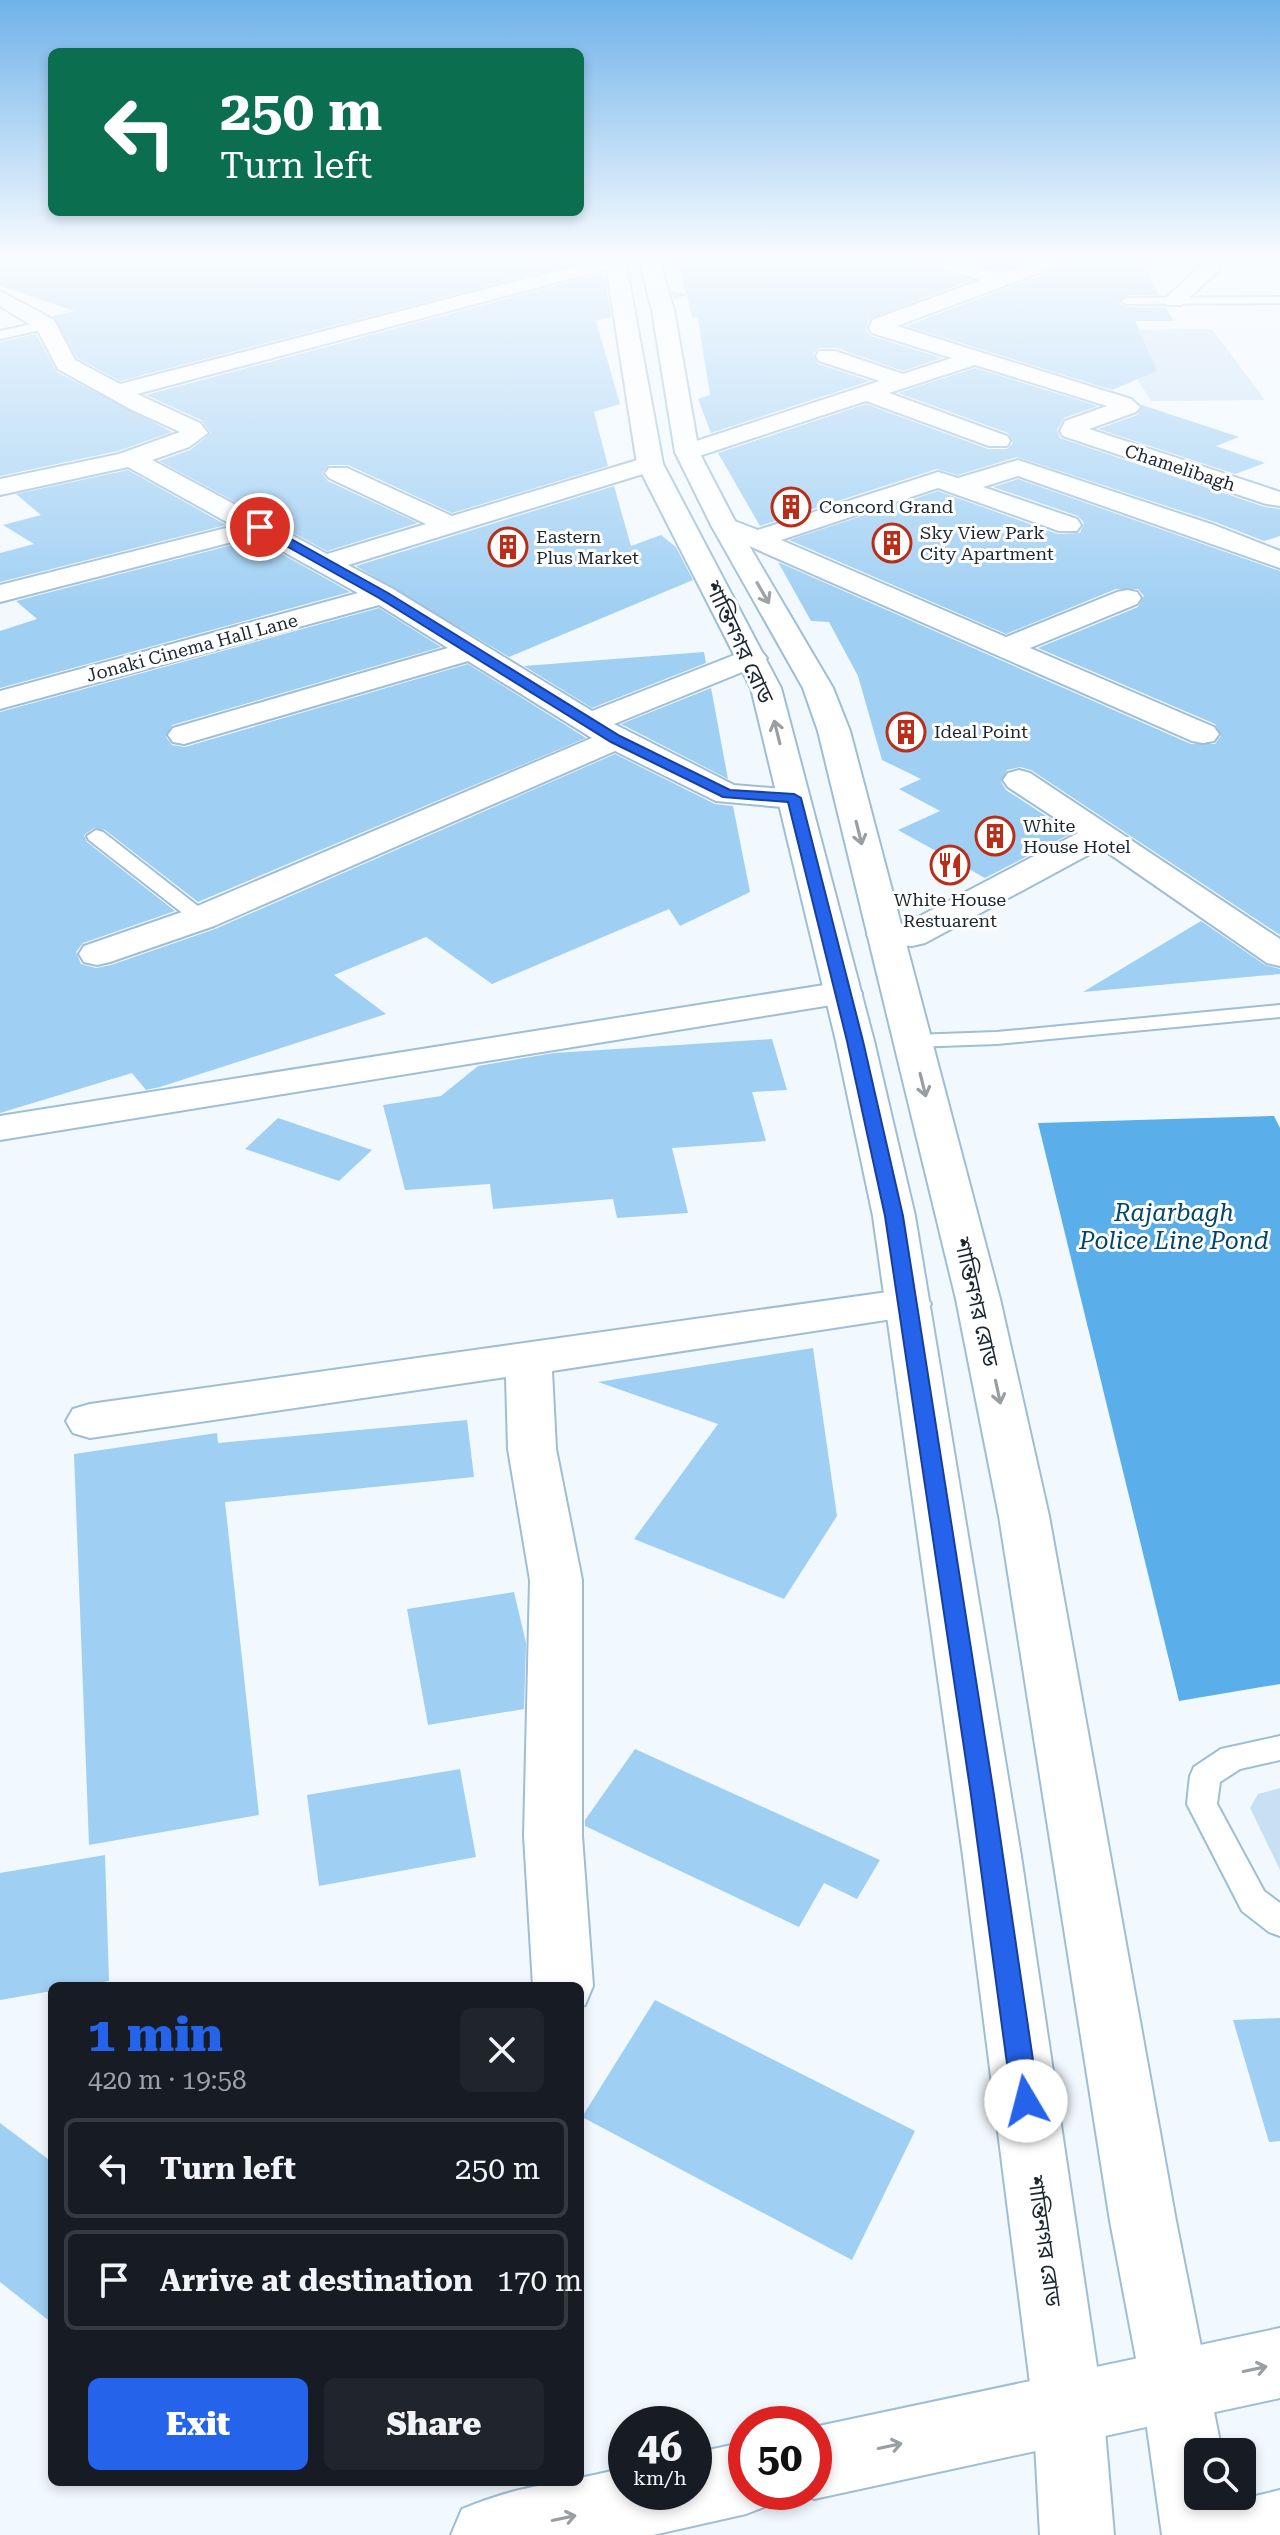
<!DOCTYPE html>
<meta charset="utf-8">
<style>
body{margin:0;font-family:"Roboto Serif","Noto Sans Bengali",serif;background:#20242c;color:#f1f3f6;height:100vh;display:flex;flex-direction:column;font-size:30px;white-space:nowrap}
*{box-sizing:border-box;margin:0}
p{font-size:26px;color:#9ea1a6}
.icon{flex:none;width:44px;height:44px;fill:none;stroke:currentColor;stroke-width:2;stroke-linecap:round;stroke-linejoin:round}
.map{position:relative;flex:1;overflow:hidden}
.panel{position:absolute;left:48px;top:1982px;width:536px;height:504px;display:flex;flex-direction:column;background:#171b24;border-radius:12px;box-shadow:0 4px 12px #0003}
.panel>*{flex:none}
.hud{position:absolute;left:48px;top:48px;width:536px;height:168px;border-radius:12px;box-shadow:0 4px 12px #0003;background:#0b6e4f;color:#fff;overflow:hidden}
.controls{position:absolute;left:1184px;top:2438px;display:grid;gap:16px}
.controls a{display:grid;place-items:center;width:72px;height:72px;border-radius:12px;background:#171b24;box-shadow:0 4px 12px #0003;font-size:40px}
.speed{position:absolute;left:608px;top:2406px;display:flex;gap:16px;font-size:40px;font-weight:700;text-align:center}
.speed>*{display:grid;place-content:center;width:104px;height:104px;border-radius:50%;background:#171b24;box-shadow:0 4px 12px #0003;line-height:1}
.speed small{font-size:20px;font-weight:400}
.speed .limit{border:12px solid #d22;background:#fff;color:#111}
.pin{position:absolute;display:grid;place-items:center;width:68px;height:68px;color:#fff;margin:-34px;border:4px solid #fff;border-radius:50%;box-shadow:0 2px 8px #0007}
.me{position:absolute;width:88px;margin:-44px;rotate:352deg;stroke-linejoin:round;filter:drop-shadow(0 0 6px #0008)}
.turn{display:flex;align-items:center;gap:28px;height:168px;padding:0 40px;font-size:36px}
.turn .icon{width:104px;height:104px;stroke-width:2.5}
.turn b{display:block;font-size:56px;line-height:68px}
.round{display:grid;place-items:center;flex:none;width:84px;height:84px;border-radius:12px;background:#20242c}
.overview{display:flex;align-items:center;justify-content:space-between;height:136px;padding:0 40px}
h1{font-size:48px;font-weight:800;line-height:60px;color:#2563eb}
.primary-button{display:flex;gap:16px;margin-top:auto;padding:16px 40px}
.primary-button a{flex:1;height:92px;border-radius:12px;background:#2563eb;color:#fff;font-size:32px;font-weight:800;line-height:92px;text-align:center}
.primary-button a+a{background:#20242c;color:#f1f3f6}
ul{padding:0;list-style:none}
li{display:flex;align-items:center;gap:24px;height:100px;margin:0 16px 12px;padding:0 24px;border:4px solid #363941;border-radius:12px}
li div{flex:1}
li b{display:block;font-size:30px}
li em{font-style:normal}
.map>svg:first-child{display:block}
.green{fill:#c7e0f4}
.water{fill:#5aafeb}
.building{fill:#9fcff3}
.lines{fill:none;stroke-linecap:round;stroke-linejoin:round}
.service-casing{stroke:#9ebed6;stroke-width:4}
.minor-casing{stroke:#9ebed6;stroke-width:4}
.secondary-casing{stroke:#9ebed6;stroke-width:4}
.primary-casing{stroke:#9ebed6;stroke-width:4}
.service{fill:#fff;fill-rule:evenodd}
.minor{fill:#fff;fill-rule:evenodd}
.secondary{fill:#fff;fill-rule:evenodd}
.primary{fill:#fff;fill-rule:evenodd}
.oneway{stroke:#989ea2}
.route{fill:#2563eb;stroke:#184099;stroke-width:2}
.labels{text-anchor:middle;stroke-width:6;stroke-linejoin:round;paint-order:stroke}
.far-street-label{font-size:18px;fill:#1b2730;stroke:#fff}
.far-poi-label{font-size:18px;fill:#1b2730;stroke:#fff;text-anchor:start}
.street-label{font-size:22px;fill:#1b2730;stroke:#fff}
.water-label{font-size:24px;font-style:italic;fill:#00466c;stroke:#fff}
</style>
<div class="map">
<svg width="1280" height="2535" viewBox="0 0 1280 2535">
<rect width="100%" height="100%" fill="#f2f9fe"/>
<!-- green -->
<g class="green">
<polygon points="1212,329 1265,400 1151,401 1106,330"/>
<polygon points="1280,1788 1280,1870 1250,1808 1258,1794"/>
</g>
<!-- water -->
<polygon class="water" points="1274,1116 1280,1128 1280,1684 1179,1701 1038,1123"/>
<!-- building -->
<g class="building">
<polygon points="0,259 563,259 564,266 120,381 77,358 53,316 75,311 0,286"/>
<polygon points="677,259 917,259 922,266 971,280 869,319 866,330 871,336 942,358 903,371 836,348 819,348 813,354 818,364 870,381 711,433 698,399 710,395 698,319 692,317 687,295 674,299 671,291 686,294"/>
<polygon points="961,259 1032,259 1001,270"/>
<polygon points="1071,259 1140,259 1159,295 1127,295 1118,302 1127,307 1166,308 1174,321 1135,321 1157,371 1112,390 906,326 1066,266"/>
<polygon points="599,274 605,276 611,317 596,321 620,404 594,412 608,466 452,513 348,465 329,465 322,473 328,481 418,523 327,551 159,461 190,450 211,433 201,420 146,395"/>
<polygon points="36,334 57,372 172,432 118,451 0,476 0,342"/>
<polygon points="975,368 1098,406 1064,418 1057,430 1060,438 1265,507 1280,509 1280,536 1264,541 1215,522 1017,457 958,475 937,469 760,526 718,453 866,404 988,449 1007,449 1013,443 1008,433 898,393"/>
<polygon points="1142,405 1239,437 1216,446 1265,463 1235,474 1098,429 1137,415"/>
<polygon points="128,470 226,525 0,582 0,553 34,544 3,525 41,515 16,494"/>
<polygon points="1018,479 1280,571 1280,935 1031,770 1020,767 1007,770 1001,782 1006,790 1072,833 985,878 898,830 940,811 899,789 921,779 882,760 858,676 829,622 811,621 778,562 1191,744 1215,744 1221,736 1215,724 1038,648 1138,607 1144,596 1138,589 1116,589 1006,634 789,540 938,491 1058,534 1080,533 1084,523 1078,516 993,487"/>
<polygon points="614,486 631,546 661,535 676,547 693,580 509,657 356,566"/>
<polygon points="255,539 350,592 0,688 0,631 37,619 16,601"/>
<polygon points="379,608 441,647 172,725 166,737 172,745 185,747 468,664 586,738 198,902 105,830 94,828 84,835 87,842 175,911 83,943 76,952 81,964 96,968 111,965 215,929 615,754 715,804 733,806 750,892 680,926 669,909 492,984 426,937 334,975 386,1014 160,1087 146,1090 132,1073 0,1113 0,712"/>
<polygon points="704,652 706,663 592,708 524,666"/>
<polygon points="711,688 728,779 621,724"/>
<polygon points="1201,921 1265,965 1280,969 1280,974 1083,992"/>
<polygon points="772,1039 787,1090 752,1092 766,1141 672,1148 688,1213 617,1218 613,1199 493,1209 490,1184 405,1190 383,1105 441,1096 478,1066 554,1053"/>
<polygon points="278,1118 372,1150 339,1181 245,1149"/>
<polygon points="813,1348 837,1516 784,1599 634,1539 718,1424 598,1382"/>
<polygon points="467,1420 474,1477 225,1502 259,1815 89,1845 74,1454 217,1433 218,1443"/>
<polygon points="514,1592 526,1643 524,1709 428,1725 407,1609"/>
<polygon points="635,1749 880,1860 857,1899 824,1883 799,1927 585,1826 585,1820"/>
<polygon points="460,1769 476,1857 319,1886 307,1795"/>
<polygon points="105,1855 109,1981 82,1986 52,1986 52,1991 0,2000 0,1873"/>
<polygon points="655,2000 915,2131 852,2260 582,2117"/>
<polygon points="1280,2018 1280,2141 1269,2142 1233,2020"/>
<polygon points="0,2123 52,2162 52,2323 0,2282"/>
</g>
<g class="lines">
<defs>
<g id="service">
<polygon points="1280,297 1280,303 1127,304 1121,301 1127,298"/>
<polygon points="46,321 50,322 50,328 0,339 0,331"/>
<polygon points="96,830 103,832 208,914 211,918 208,922 194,922 89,840 87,836"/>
<polygon points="1280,1005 1280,1017 997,1044 912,1047 901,1041 912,1035 997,1032"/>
<polygon points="1280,1736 1280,1760 1240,1769 1220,1782 1217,1804 1264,1891 1280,1903 1280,1936 1269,1932 1242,1911 1187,1804 1190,1776 1194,1767 1221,1749"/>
</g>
<g id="minor">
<polygon points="601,259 625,261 622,265 137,394 200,423 208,433 189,447 152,460 327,554 426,524 329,478 325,473 329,468 347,468 452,516 641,459 659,459 663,464 659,469 348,565 393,589 592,711 742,652 752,649 762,652 767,658 762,664 614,724 734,785 806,791 810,798 806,805 794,808 716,801 615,751 214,926 110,962 97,965 84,962 79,954 84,946 188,910 592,738 468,661 184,744 173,742 168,735 173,728 448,648 379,605 0,709 0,691 358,593 255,536 0,602 0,585 234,526 128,467 0,495 0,479 119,454 180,432 132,410 58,369 37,329 0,306 0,291 54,320 75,360 120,384"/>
<polygon points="920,259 951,259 1001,273 1040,259 1068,259 1065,263 897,326 1131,399 1140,407 1136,412 1089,429 1280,492 1280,506 1266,504 1063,436 1060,431 1065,421 1107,406 975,365 889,393 1007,436 1010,441 1007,446 989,446 866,401 696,457 678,457 675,452 678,447 880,381 819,361 816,356 819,351 835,351 903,374 952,358 872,333 869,328 872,320 981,280 923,263"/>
<polygon points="1211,261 1221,267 1218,271 1181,305 1167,305 1163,301 1167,297 1204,263"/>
<polygon points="1018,460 1214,525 1280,551 1280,568 1018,476 983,487 1077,519 1081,525 1077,531 1059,531 938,488 781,540 1006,637 1117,592 1127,590 1137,592 1141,598 1137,604 1030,648 1214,727 1219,734 1214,741 1203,743 1192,741 715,531 711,525 715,519 724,517 758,530 929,475 938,472 958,478"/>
<polygon points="1019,770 1030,773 1280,939 1280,966 1267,963 1101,848 925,943 912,946 872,943 867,935 872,927 905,924 1078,833 1008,787 1003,780 1008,773"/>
<polygon points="843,982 856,985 862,993 856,1001 0,1140 0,1116"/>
<polygon points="909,1289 925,1294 931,1304 925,1314 552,1371 556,1449 582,1580 582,1836 593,1986 585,2005 580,2007 580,1986 533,1986 524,1836 530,1580 508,1449 506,1377 90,1438 73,1433 66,1421 73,1409 90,1404"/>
</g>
<g id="secondary">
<polygon points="605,259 625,259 663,464 781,688 874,1041 915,1216 1021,1856 1103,2407 1114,2535 1040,2535 1033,2407 963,1856 873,1216 836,1041 751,688 637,464"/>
<polygon points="639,259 659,259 674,310 699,452 737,525 833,688 850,731 1000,1299 1049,1516 1176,2221 1222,2452 1198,2452 1198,2496 1230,2496 1236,2535 1162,2535 1141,2385 1110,2221 999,1516 956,1299 818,731 803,688 711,525 675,452 652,310"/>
</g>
<g id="primary">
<polygon points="1280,2328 1280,2398 814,2499 797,2492 814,2492 814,2427"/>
<path d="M746 2442V2492H776L772 2504 746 2514 653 2535H451L462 2509C498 2494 541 2482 580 2482V2478L626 2468V2492H694V2453Z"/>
<polygon points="1280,2490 1280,2535 1210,2535 1221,2509 1247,2498"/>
</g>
</defs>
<!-- service casing -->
<use href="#service" class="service-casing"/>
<!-- minor casing -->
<use href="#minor" class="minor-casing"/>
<!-- secondary casing -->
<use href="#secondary" class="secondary-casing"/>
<!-- primary casing -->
<use href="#primary" class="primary-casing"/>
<!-- service -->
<use href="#service" class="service"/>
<!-- minor -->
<use href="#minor" class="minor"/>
<!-- secondary -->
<use href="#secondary" class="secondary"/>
<!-- primary -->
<use href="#primary" class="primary"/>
</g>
<!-- one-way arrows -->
<defs><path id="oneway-shaft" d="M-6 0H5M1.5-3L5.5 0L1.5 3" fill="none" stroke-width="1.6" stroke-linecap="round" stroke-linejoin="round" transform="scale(2)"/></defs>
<g class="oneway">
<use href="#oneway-shaft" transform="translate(763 593) rotate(60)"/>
<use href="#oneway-shaft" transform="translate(777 732) rotate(-104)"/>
<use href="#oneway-shaft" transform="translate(859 833) rotate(76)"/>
<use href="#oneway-shaft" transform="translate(923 1085) rotate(76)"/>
<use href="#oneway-shaft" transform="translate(998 1392) rotate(78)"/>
<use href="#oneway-shaft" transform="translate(1255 2369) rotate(-12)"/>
<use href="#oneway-shaft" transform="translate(890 2446) rotate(-12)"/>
<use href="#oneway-shaft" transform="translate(564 2518) rotate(-12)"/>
</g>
<!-- sky -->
<linearGradient id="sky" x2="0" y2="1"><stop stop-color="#6fb2e9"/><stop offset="0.42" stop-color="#f9fcff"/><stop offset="1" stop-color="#f9fcff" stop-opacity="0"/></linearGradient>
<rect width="1280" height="613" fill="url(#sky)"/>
<!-- route -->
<polygon class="route" points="256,524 264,524 388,593 620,736 730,790 794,794 801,798 863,1041 903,1216 994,1795 1039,2101 1035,2109 1026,2113 1016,2109 1012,2101 971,1795 885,1216 847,1041 788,802 723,797 611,742 379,598 256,529"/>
<!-- icons -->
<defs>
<symbol id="building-ring" viewBox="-11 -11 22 22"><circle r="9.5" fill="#fff" stroke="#ba2d19" stroke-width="1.5"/><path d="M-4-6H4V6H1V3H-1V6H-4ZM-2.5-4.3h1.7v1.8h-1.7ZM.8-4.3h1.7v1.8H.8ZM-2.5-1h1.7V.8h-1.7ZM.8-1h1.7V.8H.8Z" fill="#ba2d19"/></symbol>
<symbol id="restaurant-ring" viewBox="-11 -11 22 22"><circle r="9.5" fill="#fff" stroke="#ba2d19" stroke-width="1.5"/><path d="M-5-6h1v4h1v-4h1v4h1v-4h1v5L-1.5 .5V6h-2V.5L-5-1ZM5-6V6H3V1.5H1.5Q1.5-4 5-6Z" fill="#ba2d19"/></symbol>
</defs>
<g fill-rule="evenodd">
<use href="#building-ring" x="769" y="485" width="44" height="44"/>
<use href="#building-ring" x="870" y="521" width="44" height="44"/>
<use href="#building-ring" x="486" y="525" width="44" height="44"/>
<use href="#building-ring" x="884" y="710" width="44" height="44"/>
<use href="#building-ring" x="973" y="814" width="44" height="44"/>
<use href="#restaurant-ring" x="928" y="843" width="44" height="44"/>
</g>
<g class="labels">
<!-- far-street labels -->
<g class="far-street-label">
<text transform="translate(1180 468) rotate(18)" y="6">Chamelibagh</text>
<text transform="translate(192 648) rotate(-15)" y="6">Jonaki Cinema Hall Lane</text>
</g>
<!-- far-poi labels -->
<g class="far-poi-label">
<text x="819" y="513">Concord Grand</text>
<text x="920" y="539">Sky View Park<tspan x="920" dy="21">City Apartment</tspan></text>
<text x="536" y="543">Eastern<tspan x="536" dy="21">Plus Market</tspan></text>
<text x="934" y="738">Ideal Point</text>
<text x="1023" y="832">White<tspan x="1023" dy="21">House Hotel</tspan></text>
<text x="950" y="906" text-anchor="middle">White House<tspan x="950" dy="21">Restuarent</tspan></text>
</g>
<!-- street labels -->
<g class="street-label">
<text transform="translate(740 642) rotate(65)" y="8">শান্তিনগর রোড</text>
<text transform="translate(977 1302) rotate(77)" y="8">শান্তিনগর রোড</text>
<text transform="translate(1045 2241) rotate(82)" y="8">শান্তিনগর রোড</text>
</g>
<!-- water labels -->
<g class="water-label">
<text x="1174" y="1221">Rajarbagh<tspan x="1174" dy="28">Police Line Pond</tspan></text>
</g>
</g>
</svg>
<div class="controls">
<a><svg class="icon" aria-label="search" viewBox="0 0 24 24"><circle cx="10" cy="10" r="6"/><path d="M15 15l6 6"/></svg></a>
</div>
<div class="speed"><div>46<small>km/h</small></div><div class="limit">50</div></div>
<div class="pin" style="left:260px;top:527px;background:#d93025"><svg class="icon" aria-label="arrive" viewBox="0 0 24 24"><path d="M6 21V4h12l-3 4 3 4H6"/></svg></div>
<svg class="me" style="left:1026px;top:2101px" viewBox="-20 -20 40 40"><circle r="19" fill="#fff"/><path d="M0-13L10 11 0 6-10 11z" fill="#2563eb"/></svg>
<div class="hud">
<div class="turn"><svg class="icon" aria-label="left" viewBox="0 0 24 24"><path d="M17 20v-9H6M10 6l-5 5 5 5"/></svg><div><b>250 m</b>Turn left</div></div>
</div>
<section class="panel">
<div class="overview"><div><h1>1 min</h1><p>420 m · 19:58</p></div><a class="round"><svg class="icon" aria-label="close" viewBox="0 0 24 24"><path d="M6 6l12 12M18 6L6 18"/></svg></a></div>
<ul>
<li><svg class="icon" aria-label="left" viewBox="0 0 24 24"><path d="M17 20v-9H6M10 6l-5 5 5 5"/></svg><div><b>Turn left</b></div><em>250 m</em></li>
<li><svg class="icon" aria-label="arrive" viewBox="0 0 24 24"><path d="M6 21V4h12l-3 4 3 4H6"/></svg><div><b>Arrive at destination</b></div><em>170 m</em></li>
</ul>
<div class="primary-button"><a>Exit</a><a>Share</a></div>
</section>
</div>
